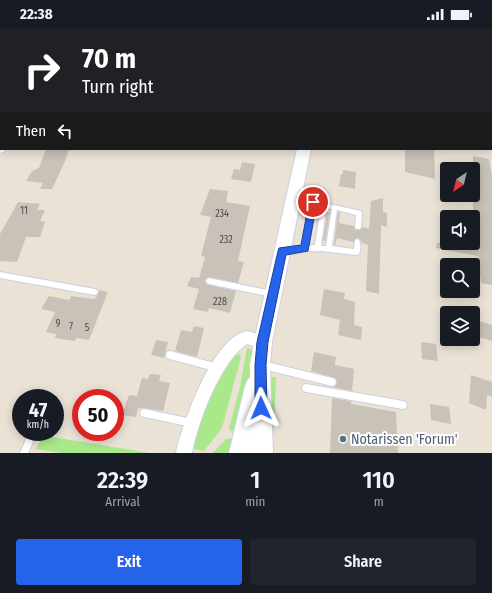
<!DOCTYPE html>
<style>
body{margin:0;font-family:"Fira Sans Condensed",sans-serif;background:#20242c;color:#f1f3f6;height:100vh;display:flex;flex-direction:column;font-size:15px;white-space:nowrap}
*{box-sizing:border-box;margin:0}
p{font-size:13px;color:#9ea1a6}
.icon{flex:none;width:22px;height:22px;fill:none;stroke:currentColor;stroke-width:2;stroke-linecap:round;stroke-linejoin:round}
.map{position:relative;height:425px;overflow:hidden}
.panel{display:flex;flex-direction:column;background:#171b24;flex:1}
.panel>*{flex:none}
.guide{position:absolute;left:0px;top:0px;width:492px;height:122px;box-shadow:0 2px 10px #0003;background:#202124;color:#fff;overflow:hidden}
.needle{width:26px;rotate:215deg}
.buttons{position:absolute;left:440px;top:134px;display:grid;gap:8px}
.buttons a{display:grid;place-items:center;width:40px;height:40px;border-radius:4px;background:#171b24;box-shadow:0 2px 10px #0003;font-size:20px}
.speed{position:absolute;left:12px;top:361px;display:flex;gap:8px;font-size:20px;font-weight:700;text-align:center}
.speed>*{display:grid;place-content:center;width:52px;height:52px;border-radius:50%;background:#171b24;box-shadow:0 2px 10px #0003;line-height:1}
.speed small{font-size:10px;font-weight:400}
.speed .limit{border:6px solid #d22;background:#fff;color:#111}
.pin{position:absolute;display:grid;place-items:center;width:34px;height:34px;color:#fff;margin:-17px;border:2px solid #fff;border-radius:50%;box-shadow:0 1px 4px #0007}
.me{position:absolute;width:44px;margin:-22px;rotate:359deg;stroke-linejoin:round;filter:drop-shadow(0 0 3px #0008)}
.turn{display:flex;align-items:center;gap:14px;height:84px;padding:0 16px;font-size:18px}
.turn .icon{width:52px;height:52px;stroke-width:2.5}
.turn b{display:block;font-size:28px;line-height:34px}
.then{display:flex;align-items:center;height:38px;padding:0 16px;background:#0003;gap:8px;font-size:15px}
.eta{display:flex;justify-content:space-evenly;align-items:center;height:68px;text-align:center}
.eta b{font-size:24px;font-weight:600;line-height:28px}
.button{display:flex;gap:8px;margin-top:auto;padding:8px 16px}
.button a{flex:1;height:46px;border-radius:4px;background:#2563eb;color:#fff;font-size:16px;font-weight:600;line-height:46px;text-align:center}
.button a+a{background:#20242c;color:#f1f3f6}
.status{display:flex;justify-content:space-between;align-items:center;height:28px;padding:0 20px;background:#171b24;direction:ltr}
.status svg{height:11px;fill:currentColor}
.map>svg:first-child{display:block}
.green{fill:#aae88c}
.building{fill:#c9c2b9}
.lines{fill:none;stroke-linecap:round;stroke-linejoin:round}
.lane-casing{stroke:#cbcfe2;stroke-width:2}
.street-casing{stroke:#cbcfe2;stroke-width:2}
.secondary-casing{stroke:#cbcfe2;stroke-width:2}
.lane{fill:#fff;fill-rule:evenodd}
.street{fill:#fff;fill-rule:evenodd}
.secondary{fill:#fff;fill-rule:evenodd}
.route{fill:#2563eb;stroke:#184099}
.service-dot{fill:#5c6f8a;stroke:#fff;stroke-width:1.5}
.labels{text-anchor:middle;stroke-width:4;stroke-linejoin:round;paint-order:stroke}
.number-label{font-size:10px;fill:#4f4d4b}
.near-service-label{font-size:14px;fill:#4e5e75;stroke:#fff;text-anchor:start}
</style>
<div class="status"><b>22:38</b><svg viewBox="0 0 49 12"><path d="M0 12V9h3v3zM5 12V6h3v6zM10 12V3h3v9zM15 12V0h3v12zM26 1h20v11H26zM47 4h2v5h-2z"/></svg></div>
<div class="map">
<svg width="492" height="425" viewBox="0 0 492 425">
<rect width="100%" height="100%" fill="#ebe2d6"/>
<!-- green -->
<g class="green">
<polygon points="247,320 249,320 256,325 238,403 231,403 229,400 240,359"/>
<polygon points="240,326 241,329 222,400 204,423 191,420 210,369 233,328"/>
<polygon points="270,349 276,349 274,405 269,404"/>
<polygon points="43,408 46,408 150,425 62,425 36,421"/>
<polygon points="234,410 232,422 229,425 213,425 226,411"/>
</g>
<!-- building -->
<g class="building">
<polygon points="46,121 69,121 65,133 52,161 40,161 43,155 26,153 32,143 39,140"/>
<polygon points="405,121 434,121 435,151 405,144"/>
<polygon points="473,128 489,131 492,147 492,257 481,255 478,228 436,220 437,215 473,215 473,212 476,213 473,187"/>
<polygon points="242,134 255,136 251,154 231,151 234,141 240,142"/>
<polygon points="343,142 356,144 355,161 339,158 341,146 343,146"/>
<polygon points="210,161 228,163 226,174 250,178 238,233 244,234 238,255 209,249 205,252 206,256 209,257 236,263 230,285 209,280 208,284 193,281 199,261 187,258 191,249 199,250 205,229 201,228 211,189 200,187"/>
<polygon points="383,170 383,184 387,185 387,199 381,197 379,266 366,263 368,217 362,215 360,211 356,210 353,214 337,210 335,217 334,217 338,184 340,184 339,195 354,198 356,202 360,202 362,199 369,201 371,173"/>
<polygon points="18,174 40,176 37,182 45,182 40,193 45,194 40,209 26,209 17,234 0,233 0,206"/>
<polygon points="330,184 325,214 323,212 327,185"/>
<polygon points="324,261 345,265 344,271 355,274 354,297 362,299 361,312 338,307 340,292 320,287"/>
<polygon points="99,262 108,264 89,312 76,310 75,313 55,310 56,306 46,304 55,284 41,281 49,268 69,272 71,268 94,271 98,267"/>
<polygon points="479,293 492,297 492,313 479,309"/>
<polygon points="194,298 204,300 197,329 175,323 181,302 192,304"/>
<polygon points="156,312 168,314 164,330 151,327"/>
<polygon points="421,314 436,316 438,333 422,331"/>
<polygon points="314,324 336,329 335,337 354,341 352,363 333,359 336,357 337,354 335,350 311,343"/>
<polygon points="150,346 161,347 159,353 170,355 163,383 144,380 138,380 136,389 122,387 129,367 137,368 142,350 148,351"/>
<polygon points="471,347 492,354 492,369 487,367 486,382 469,375"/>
<polygon points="332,370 351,373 351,376 396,384 398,425 330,425"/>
<polygon points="430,376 449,379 451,396 431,392"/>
</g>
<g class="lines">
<defs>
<g id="lane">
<path d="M293 166H295L324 175 361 183 362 185 361 199 360 201H356L355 199 356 187 337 182 332 218 354 221 355 212 357 211 359 212C361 216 361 222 359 226L357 227 320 223C316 224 314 223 310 223 302 223 293 224 284 226L282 225 281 223 282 221 284 220 303 218 310 175 293 170 292 168ZM315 177 321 178 315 217 309 218ZM326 180 332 181 326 218H321Z"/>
<polygon points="0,244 95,261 97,262 98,264 97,266 95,267 0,250"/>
<polygon points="209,250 272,263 274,264 275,266 274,268 272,269 209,256 207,255 206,253 207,251"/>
<polygon points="170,323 218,336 221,337 222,340 221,343 218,344 170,331 167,330 166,327 167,324"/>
<polygon points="263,333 332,350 335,351 336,354 335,357 332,358 263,341 260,340 259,337 260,334"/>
<polygon points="306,356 403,373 406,374 407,377 406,380 403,381 306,364 303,363 302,360 303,357"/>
<polygon points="144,381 192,391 195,392 196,395 195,398 192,399 144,389 141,388 140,385 141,382"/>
<polygon points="29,410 32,411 33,414 28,425 20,425 26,411"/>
</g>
<g id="street">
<rect x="474" y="0" width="8" height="1"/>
<rect x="491" y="10" width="1" height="4"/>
<polygon points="491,44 492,45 492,53 491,52"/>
<polygon points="1,115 1,121 5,121 4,124 0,125"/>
<path d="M247 303 268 309 270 314 268 319 263 321 247 316C220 334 198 394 192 425H176C183 394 213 309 247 303Z"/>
</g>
<g id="secondary">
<rect x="322" y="0" width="10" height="1"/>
<polygon points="297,121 311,121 272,314 270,337 273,425 251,425 251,424 251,425 229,425 245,358 248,351 250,350 250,337 254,314"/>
</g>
</defs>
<!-- lane casing -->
<use href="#lane" class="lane-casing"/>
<!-- street casing -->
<use href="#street" class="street-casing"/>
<!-- secondary casing -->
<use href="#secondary" class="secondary-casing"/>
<!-- lane -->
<use href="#lane" class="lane"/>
<!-- street -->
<use href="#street" class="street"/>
<!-- secondary -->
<use href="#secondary" class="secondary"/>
</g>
<!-- route -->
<polygon class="route" points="313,171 317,174 308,223 286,227 268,314 266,337 267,380 265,384 261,386 257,384 255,380 255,337 257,314 278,223 279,220 301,217 309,174"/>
<!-- markers -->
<circle class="service-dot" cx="343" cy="411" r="4"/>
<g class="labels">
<!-- number labels -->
<g class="number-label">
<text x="24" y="186">11</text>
<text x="222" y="189">234</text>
<text x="226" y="215">232</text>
<text x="220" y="277">228</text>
<text x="58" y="299">9</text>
<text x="71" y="302">7</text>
<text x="87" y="303">5</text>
</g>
<!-- near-service labels -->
<g class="near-service-label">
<text x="351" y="416">Notarissen 'Forum'</text>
</g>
</g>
</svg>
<div class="buttons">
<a><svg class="needle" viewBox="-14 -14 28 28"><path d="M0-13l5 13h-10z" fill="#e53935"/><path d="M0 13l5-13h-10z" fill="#9ea1a6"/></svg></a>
<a><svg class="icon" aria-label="sound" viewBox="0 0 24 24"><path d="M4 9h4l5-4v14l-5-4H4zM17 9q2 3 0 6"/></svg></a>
<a><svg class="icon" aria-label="search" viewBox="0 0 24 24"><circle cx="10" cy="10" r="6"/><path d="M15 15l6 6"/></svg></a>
<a><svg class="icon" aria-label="layers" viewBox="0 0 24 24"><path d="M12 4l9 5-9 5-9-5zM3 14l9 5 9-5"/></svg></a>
</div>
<div class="speed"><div>47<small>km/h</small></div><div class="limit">50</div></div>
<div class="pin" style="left:313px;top:174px;background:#d93025"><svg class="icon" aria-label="arrive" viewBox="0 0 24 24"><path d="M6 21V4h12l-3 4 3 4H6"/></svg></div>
<svg class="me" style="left:261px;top:380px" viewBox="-20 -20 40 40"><path d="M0-17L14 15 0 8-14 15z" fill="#2563eb" stroke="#fff" stroke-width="4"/></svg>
<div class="guide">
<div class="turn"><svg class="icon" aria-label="right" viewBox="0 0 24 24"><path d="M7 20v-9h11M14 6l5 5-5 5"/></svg><div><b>70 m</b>Turn right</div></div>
<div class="then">Then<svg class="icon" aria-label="left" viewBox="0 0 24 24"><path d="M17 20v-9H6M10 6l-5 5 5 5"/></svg></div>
</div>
</div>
<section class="panel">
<div class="eta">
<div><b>22:39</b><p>Arrival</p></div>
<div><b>1</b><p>min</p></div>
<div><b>110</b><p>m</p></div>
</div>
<div class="button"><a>Exit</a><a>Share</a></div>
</section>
